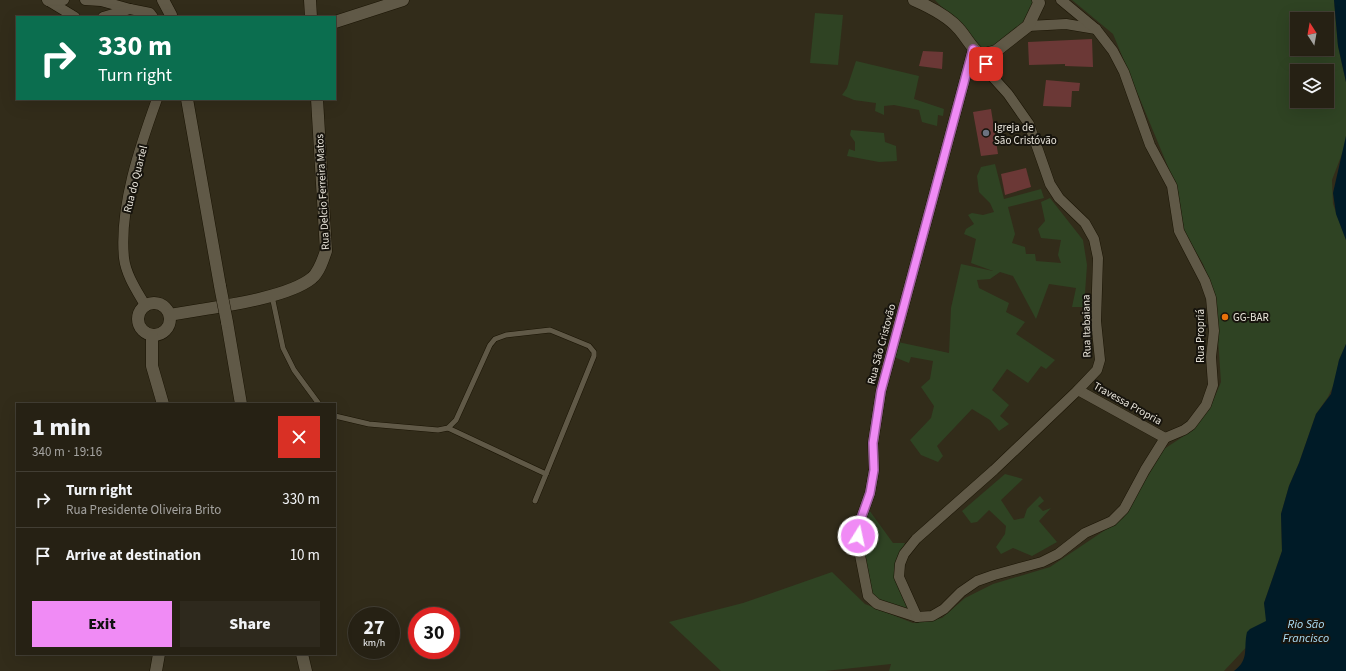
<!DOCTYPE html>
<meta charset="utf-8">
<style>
body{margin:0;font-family:"Source Sans 3",sans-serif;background:#2e291d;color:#f1f3f6;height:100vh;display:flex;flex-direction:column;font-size:15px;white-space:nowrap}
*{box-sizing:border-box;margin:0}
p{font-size:13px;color:#a4a3a0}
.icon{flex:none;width:22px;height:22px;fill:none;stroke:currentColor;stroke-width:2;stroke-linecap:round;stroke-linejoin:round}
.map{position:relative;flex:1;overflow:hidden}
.panel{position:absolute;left:16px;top:403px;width:320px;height:252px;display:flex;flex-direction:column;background:#262114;border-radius:0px;box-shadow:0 4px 16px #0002,0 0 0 1px #423e34}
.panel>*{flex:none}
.guide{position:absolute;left:16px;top:16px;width:320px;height:84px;border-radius:0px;box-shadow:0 4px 16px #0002,0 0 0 1px #423e34;background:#0b6e4f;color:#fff;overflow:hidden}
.needle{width:26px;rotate:349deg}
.controls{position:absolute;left:1290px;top:12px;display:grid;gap:8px}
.controls a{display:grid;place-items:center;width:44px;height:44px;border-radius:0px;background:#262114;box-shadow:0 4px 16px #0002,0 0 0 1px #423e34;font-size:20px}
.speed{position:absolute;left:348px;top:607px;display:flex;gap:8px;font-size:20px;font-weight:700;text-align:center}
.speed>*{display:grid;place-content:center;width:52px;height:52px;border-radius:50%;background:#262114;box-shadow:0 4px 16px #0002,0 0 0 1px #423e34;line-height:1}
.speed small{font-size:10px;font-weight:400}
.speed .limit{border:6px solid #d22;background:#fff;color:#111}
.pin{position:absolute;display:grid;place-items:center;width:34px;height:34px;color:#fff;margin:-17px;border-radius:8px;box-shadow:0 2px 6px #0006}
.me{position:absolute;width:44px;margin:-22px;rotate:10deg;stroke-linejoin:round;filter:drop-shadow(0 0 3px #0008)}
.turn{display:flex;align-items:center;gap:14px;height:84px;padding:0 16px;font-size:18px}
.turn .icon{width:52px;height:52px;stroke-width:2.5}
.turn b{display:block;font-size:28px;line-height:34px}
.round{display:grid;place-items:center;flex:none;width:42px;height:42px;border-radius:0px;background:#2e291d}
.head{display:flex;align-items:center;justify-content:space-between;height:68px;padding:0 16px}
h1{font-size:24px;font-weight:800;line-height:30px}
.action{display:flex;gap:8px;margin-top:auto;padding:8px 16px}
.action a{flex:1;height:46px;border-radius:0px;background:#f08bf5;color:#111;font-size:16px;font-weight:800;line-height:46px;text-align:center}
.action a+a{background:#2e291d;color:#f1f3f6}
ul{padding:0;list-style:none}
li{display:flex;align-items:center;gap:12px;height:56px;padding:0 16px;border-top:1px solid #423e34}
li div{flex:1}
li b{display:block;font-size:15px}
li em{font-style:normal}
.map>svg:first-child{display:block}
.green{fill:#2f4323;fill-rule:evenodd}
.water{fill:#001b27}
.building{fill:#6b3836}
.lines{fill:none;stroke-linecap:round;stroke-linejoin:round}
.service-casing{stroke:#1a1404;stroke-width:6}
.minor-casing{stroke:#1a1404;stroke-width:11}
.tertiary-casing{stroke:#1a1404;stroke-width:13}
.service{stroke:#605947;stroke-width:5}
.minor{stroke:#605947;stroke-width:10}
.tertiary{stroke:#605947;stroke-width:12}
.tertiary-bridge-casing{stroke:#1a1404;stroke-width:13;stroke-linecap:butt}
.tertiary-bridge{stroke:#605947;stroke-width:12}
.route-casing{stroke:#9c5a9f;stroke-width:10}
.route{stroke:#f08bf5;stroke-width:7}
.worship-dot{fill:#6b7280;stroke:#17140d;stroke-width:1.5}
.food-dot{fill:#e8710a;stroke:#17140d;stroke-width:1.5}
.labels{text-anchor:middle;stroke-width:4;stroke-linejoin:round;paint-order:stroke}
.poi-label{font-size:11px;fill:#e8e4da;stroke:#17140d;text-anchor:start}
.street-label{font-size:11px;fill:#e8e4da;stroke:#17140d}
.water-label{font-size:12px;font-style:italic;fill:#abddf5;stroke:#17140d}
</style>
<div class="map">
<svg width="1346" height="671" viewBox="0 0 1346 671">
<rect width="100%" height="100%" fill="#322c1a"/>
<!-- green -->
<g class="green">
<path d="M935 0H1034L1029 16 999 44 983 50 975 47C969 22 950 17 935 0Z"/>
<path d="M1072 0H1334L1338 46 1346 82V136L1345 146 1332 180 1333 204 1346 240V344L1339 360 1335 382 1328 397 1316 414 1299 463 1289 486 1281 514 1282 551 1264 603 1268 624 1224 671H889L891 664 825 671H721L669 622 743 603 832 572 865 604 913 623 942 618 965 598 993 584 1050 567 1123 518 1164 449 1190 432 1210 408 1221 382 1215 296 1203 264 1183 230 1178 191 1113 34ZM1297 19H1327V49H1297ZM1297 71H1327V101H1297Z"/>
<polygon points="815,13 843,15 838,65 810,63"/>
<polygon points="856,61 919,76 914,99 944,109 943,116 938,115 937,126 922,122 919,110 894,105 884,106 884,115 875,111 876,103 854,100 842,95 847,88"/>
<polygon points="851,130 884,133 885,142 896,146 897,161 879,162 847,156 849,149 855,151 855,142 850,135"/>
<polygon points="995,164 1004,199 1041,189 1044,198 1008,207 1015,234 1012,243 1025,247 1026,254 1035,254 1036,261 1061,263 1058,255 1061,240 1041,238 1038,229 1045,221 1041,202 1050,198 1083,240 1087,265 1084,307 1072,307 1076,288 1049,284 1036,319 1013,276 1000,272 990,279 977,280 979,288 1009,303 1006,312 1025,322 1016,334 1055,360 1046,369 1041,366 1028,383 1007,369 992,390 1009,405 1000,416 1009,424 999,431 990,420 972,409 937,446 943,456 938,462 921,455 910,440 931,418 934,406 921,387 930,379 933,361 911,357 909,363 894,357 898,342 949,353 951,308 961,264 993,271 971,263 976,239 964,234 966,229 974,224 968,215 972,213 983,215 994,212 990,203 979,192 977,176 981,167"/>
<polygon points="1005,474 1023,479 1001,500 1014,520 1024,518 1027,509 1040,496 1044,501 1038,506 1043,511 1051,508 1039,521 1057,542 1032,556 1013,548 1001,554 996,547 1005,534 1006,526 989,510 977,522 971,523 962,511"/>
<polygon points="869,510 893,543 905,543 898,560 911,612 880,602 870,593 862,545 862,526"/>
</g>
<!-- water -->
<g class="water">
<polygon points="1334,0 1346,0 1346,82 1338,46"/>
<polygon points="1346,136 1346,240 1336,214 1333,193"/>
<path d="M1346 344V671H1234C1250 659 1243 649 1247 632L1250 629 1266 621 1264 603 1282 551 1281 514 1289 486 1299 463 1316 414 1331 394 1339 360Z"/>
</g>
<!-- building -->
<g class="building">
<polygon points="1092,39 1093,67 1065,66 1065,64 1029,65 1028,42"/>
<polygon points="923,51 943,52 942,69 919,66"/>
<polygon points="1046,80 1080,83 1079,91 1072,91 1071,107 1043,106"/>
<polygon points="991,109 998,154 981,156 973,112"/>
<polygon points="1026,168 1031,187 1005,195 1001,174"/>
</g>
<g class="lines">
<defs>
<g id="service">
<polyline points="272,296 283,348 294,370 319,404"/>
<polyline points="335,416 369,424 438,430 448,428 456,420 490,345 495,339 506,335 550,330 589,346 594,352 594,356 535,501"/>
<polyline points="448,428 546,474"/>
</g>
<g id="minor">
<polyline points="47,0 75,17"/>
<polyline points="85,0 101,1 130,9"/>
<polyline points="48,1 64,0"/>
<polyline points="103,17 130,9 150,13 153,17"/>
<polyline points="1028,26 1066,24 1096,29"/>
<polyline points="973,49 881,391 873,443 874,470 870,493 858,527 858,545 868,596 877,604 917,617 932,616 944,609 961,592 977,581 994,575 1042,562 1058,554 1085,533 1112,521 1124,509 1145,470 1165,438 1184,430 1191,425 1206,405 1213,385 1211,357 1214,331 1211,298 1205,281 1179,231 1172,186 1150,145 1124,72 1113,51 1096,29 1061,0"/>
<path d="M145 305C137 291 126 275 124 258 119 207 140 146 157 99"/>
<polyline points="1078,390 1165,438"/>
<polyline points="917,617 899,577 900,564 904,554 916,539 994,470 1078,390 1097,370 1100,360 1096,321 1098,258 1094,239 1085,223 1059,198 1050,184 1029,124 1008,94 990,74 981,55"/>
</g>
<g id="tertiary">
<polyline points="163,0 171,15"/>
<polyline points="310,0 311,17"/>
<path d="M914 0C930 7 948 16 959 29 967 38 971 48 981 55L996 51 1028 26 1039 3 1038 0"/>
<polyline points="335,22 403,0"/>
<polyline points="187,99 220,286"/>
<circle cx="154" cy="319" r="16"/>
<path d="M170 315C206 308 285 300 312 278 319 272 323 260 326 251L317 99"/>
<polyline points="227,322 241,404"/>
<polyline points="152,336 152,366 163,404"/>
<polyline points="302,654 306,671"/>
<polyline points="156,671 159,654"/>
</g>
</defs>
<!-- service casing -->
<use href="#service" class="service-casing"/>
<!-- minor casing -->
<use href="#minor" class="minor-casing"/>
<!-- tertiary casing -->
<use href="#tertiary" class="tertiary-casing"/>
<!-- service -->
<use href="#service" class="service"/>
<!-- minor -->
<use href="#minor" class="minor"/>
<!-- tertiary -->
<use href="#tertiary" class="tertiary"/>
<defs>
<polyline id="tertiary-bridge" points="220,286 227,322"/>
</defs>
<!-- tertiary-bridge casing -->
<use href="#tertiary-bridge" class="tertiary-bridge-casing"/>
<!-- tertiary-bridge -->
<use href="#tertiary-bridge" class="tertiary-bridge"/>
</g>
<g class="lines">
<defs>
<polyline id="route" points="858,536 858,527 870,493 874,470 873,443 881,391 973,49 981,55 986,64"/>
</defs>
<!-- route casing -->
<use href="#route" class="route-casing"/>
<!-- route -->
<use href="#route" class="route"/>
</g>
<!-- markers -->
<circle class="worship-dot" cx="986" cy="133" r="4"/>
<circle class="food-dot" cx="1225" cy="317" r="4"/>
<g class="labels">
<!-- poi labels -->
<g class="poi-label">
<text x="994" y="131">Igreja de<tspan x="994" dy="13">São Cristóvão</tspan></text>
<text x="1233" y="321">GG-BAR</text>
</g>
<!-- street labels -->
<g class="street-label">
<text transform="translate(135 179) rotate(-76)" y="4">Rua do Quartel</text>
<text transform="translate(322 192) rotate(-93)" y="4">Rua Delcio Ferreira Matos</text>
<text transform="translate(1086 326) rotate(-91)" y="4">Rua Itabaiana</text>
<text transform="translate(1200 336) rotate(-90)" y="4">Rua Propriá</text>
<text transform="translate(881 344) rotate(-75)" y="4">Rua São Cristovão</text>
<text transform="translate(1128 403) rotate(29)" y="4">Travessa Propria</text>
</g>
<!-- water labels -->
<g class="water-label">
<text x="1306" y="628">Rio São<tspan x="1306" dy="14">Francisco</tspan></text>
</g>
</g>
</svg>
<div class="controls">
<a><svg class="needle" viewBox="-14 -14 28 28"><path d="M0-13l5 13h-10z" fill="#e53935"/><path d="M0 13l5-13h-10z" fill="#a4a3a0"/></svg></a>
<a><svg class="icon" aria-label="layers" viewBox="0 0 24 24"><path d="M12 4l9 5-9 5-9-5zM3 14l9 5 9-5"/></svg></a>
</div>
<div class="speed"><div>27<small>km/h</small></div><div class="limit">30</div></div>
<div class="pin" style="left:986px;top:64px;background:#d93025"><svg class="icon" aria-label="arrive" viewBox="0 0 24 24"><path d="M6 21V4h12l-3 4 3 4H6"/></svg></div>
<svg class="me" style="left:858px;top:536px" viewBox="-20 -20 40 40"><circle r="17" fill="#f08bf5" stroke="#fff" stroke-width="3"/><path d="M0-11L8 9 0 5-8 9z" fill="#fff"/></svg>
<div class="guide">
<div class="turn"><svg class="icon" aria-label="right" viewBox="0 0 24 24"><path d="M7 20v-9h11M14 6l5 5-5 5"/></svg><div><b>330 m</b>Turn right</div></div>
</div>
<section class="panel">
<div class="head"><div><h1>1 min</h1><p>340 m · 19:16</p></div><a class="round" style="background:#d93025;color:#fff"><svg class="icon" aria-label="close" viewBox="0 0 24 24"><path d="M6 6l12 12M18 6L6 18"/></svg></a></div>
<ul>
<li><svg class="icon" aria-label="right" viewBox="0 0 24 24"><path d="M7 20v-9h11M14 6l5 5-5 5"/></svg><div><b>Turn right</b><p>Rua Presidente Oliveira Brito</p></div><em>330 m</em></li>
<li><svg class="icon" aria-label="arrive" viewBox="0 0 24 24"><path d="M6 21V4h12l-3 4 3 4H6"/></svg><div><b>Arrive at destination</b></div><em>10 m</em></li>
</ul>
<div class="action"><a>Exit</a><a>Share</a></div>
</section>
</div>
